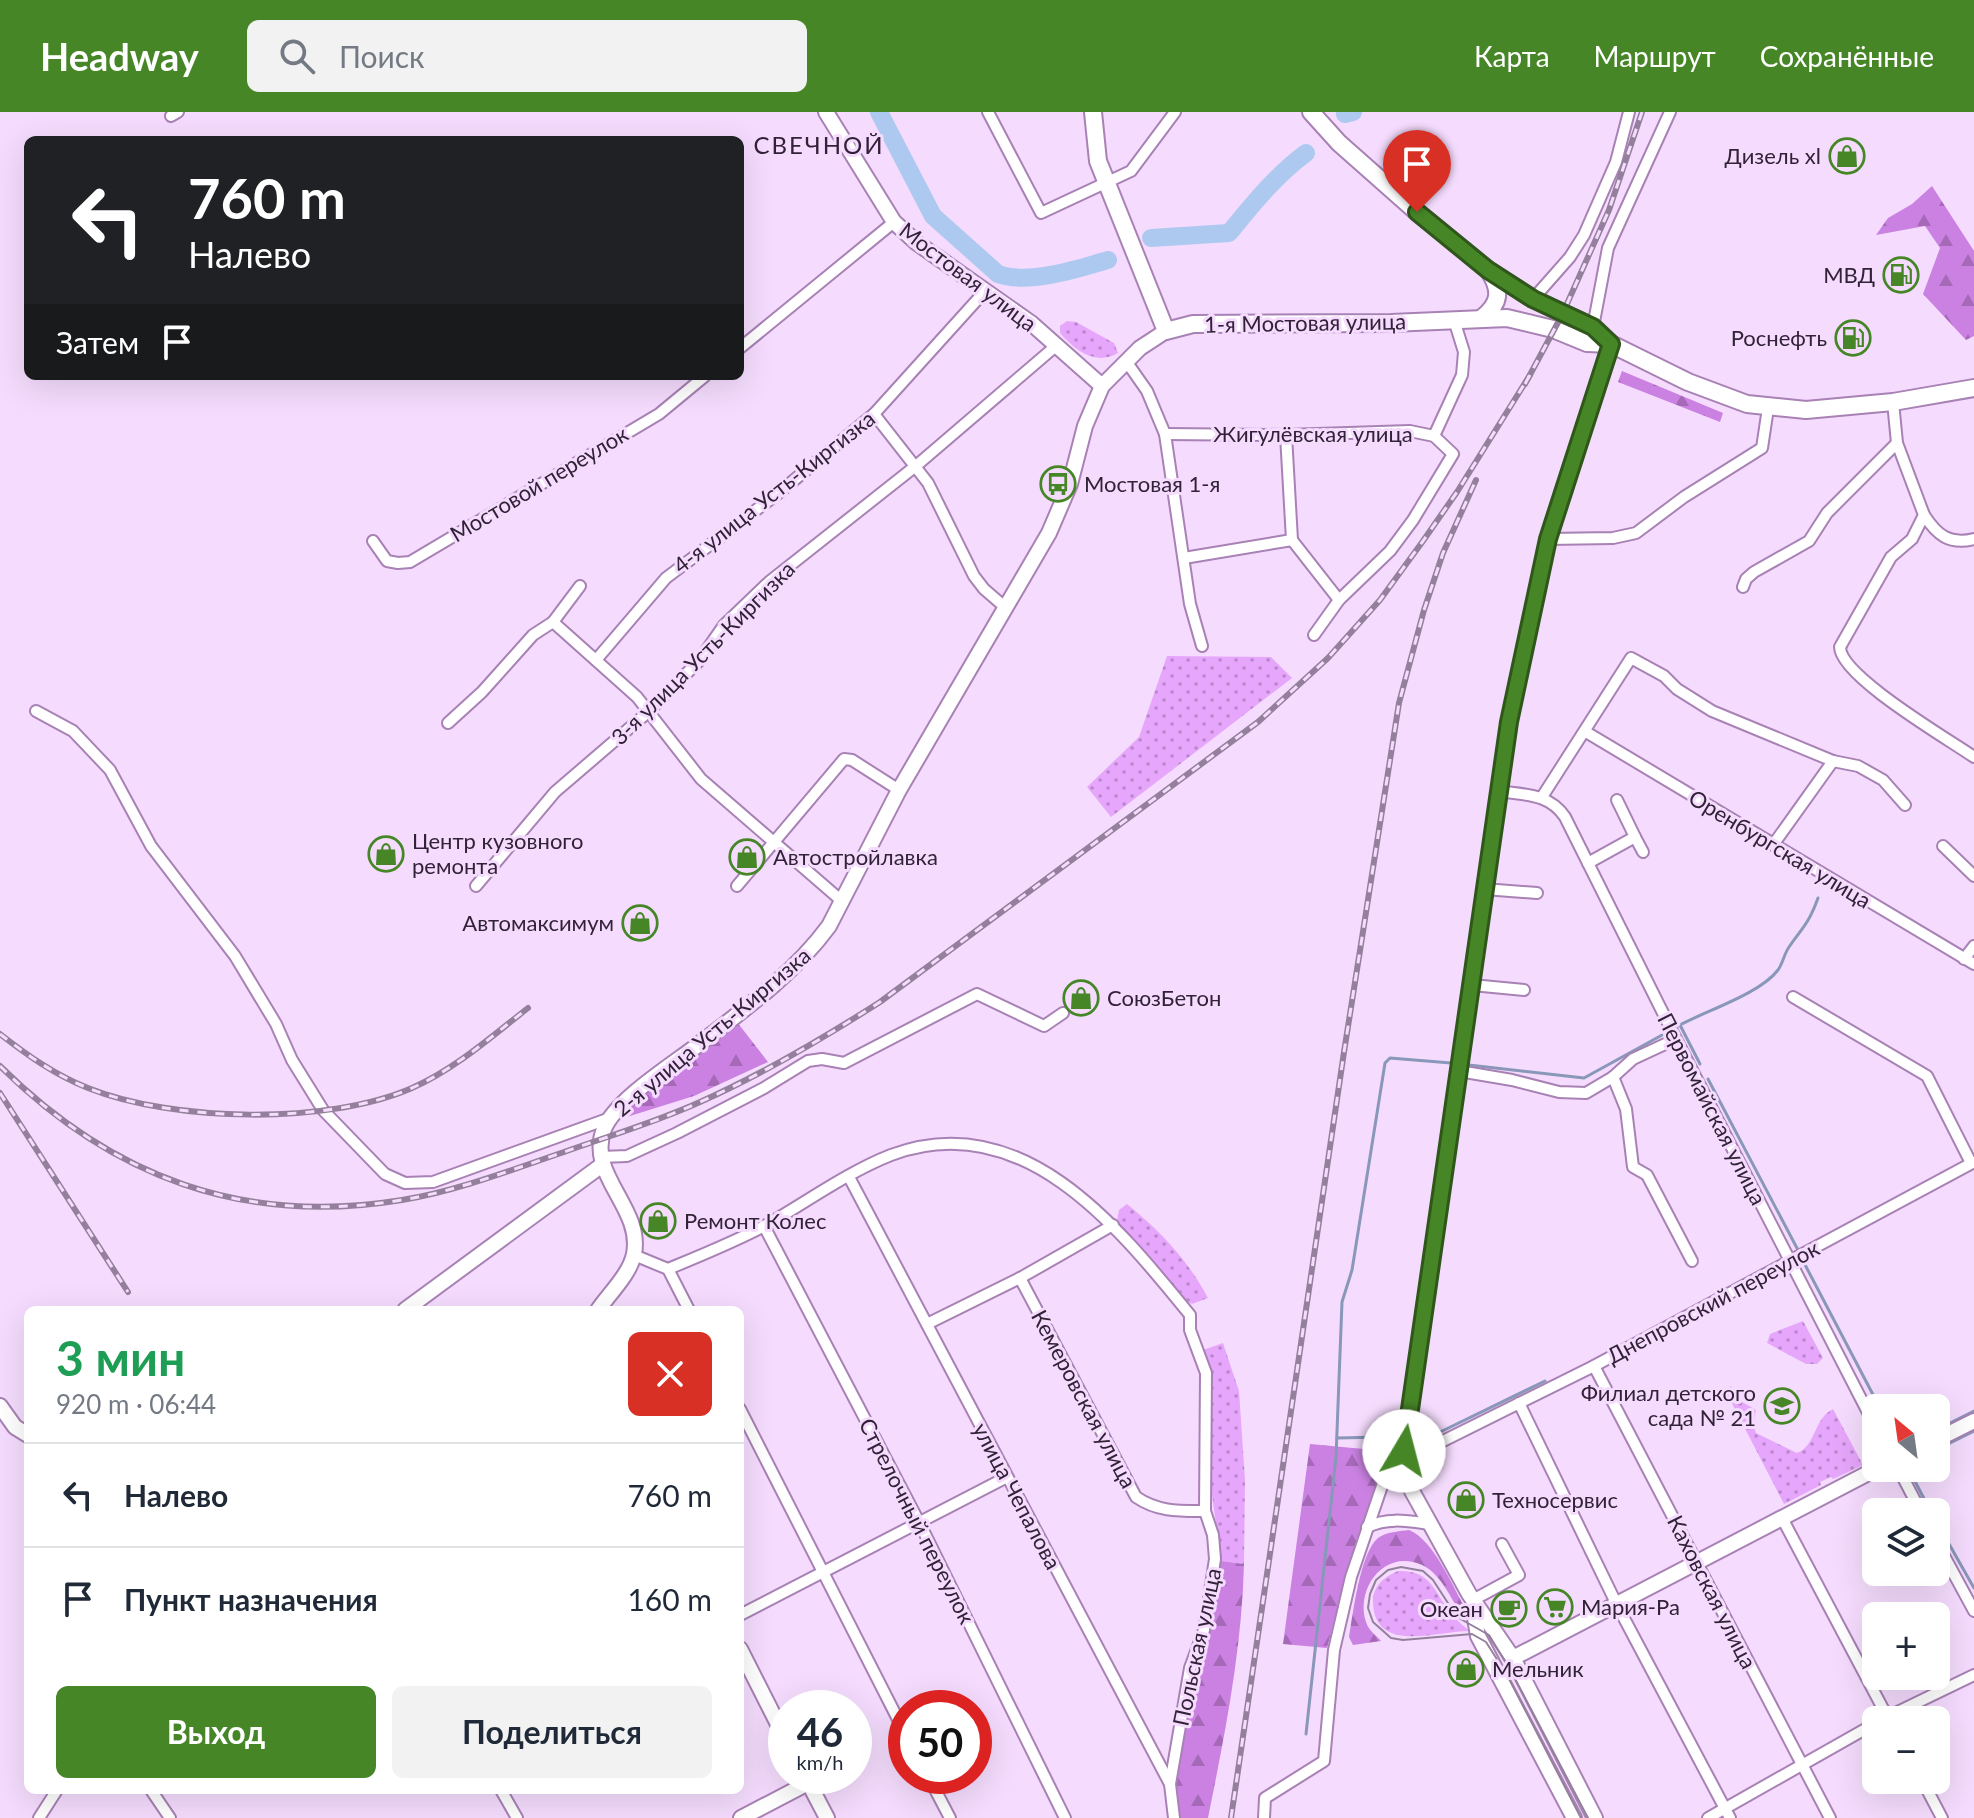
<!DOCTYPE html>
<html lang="ru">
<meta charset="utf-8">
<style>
body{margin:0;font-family:Lato,sans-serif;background:#f2f2f3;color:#1f2937;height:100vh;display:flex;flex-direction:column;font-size:30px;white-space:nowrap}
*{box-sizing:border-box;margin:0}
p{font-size:26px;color:#747a83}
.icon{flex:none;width:44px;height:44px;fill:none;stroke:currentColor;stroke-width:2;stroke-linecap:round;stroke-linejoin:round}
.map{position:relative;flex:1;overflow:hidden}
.drawer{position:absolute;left:24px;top:1194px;width:720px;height:488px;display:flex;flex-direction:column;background:#fff;border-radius:12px;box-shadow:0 8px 32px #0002}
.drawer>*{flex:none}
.guide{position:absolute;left:24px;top:24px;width:720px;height:244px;border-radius:12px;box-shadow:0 8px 32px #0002;background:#202124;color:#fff;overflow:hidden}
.needle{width:52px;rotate:331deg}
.fabs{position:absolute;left:1862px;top:1282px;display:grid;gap:16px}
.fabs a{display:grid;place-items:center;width:88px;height:88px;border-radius:12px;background:#fff;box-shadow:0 8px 32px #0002;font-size:40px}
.speed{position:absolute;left:768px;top:1578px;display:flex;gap:16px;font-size:40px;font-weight:700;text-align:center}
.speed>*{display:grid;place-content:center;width:104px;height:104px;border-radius:50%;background:#fff;box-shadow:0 8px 32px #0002;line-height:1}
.speed small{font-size:20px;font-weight:400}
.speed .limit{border:12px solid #d22;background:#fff;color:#111}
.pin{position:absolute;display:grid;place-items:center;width:68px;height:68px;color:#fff;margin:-82px -34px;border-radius:50% 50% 50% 0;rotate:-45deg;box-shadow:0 0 8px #0007}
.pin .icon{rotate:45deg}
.me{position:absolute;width:88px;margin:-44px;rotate:8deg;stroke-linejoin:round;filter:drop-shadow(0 0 6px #0008)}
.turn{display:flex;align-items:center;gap:28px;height:168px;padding:0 32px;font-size:36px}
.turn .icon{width:104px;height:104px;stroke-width:2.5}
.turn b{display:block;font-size:56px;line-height:68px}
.then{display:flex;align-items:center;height:76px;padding:0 32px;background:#0003;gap:16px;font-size:30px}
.round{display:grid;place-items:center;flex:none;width:84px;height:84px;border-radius:12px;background:#f2f2f3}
.overview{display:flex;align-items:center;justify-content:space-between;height:136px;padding:0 32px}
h1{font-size:48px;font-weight:700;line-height:60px;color:#1e9e55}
.button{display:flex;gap:16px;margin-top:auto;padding:16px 32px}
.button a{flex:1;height:92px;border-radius:12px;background:#468627;color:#fff;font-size:32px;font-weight:700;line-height:92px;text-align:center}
.button a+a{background:#f2f2f3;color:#1f2937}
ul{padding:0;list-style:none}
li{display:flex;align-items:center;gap:24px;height:104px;padding:0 32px;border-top:2px solid #e0e1e3}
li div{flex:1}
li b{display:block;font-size:30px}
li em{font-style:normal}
header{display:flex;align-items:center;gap:48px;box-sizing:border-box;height:112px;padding:0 40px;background:#468627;color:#fff}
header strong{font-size:38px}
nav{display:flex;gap:44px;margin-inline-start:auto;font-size:28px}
.search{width:560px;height:72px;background:#f2f2f3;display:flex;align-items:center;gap:20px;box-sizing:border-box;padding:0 28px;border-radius:12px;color:#747a83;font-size:30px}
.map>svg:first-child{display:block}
.grass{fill:url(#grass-dots)}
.forest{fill:url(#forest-firs)}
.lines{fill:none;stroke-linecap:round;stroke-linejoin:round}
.stream{stroke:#8997b9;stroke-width:3}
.river{stroke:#aec9f0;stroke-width:18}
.street-casing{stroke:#a881b5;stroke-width:14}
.secondary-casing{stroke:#a881b5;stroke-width:18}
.primary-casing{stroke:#a881b5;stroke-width:20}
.street{stroke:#fff;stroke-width:10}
.secondary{stroke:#fff;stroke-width:14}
.primary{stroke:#fff;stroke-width:16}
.tram{stroke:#94809c;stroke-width:2}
.rail-casing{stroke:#94809c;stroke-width:6}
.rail{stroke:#f5dcfe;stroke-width:3;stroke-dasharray:9;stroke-linecap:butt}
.route-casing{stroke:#2e5719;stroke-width:20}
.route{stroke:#468627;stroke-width:14}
.labels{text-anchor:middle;stroke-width:6;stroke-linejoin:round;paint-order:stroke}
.poi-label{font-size:22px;fill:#322238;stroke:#f5dcfe;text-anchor:start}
.street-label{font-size:22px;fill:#322238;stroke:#f5dcfe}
.neighbourhood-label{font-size:24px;letter-spacing:2px;fill:#322238;stroke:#f5dcfe}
</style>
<header>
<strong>Headway</strong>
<div class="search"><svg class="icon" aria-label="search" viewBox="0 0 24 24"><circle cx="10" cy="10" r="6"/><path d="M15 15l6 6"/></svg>Поиск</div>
<nav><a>Карта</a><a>Маршрут</a><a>Сохранённые</a></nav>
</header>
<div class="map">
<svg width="1974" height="1706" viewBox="0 0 1974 1706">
<defs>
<pattern id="grass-dots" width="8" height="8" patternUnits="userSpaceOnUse" patternTransform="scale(2)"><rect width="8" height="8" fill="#e6a6fb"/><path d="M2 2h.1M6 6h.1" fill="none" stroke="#bb87cc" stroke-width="1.8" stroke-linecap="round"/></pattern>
<pattern id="forest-firs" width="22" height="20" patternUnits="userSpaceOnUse" patternTransform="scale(2)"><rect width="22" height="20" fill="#ca81e2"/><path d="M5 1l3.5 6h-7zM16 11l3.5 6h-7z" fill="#a569b8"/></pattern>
</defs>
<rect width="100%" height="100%" fill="#f5dcfe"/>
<!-- grass -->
<g class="grass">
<path d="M1067 209 1076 210 1114 231 1118 241C1095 254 1076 239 1060 221V214Z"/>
<polygon points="1167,544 1271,545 1292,566 1111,705 1087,675 1139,625"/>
<path d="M1127 1092C1161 1120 1187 1147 1208 1186L1192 1192 1183 1187 1117 1109 1119 1098Z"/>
<polygon points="1803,1209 1823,1246 1817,1252 1806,1252 1767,1231 1770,1222"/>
<path d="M1223 1231 1239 1279 1245 1368 1244 1452 1221 1449C1217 1414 1210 1380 1209 1344 1208 1307 1213 1274 1203 1238Z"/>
<path d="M1731 1274 1739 1288 1756 1298 1753 1313 1756 1321 1797 1341C1816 1334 1814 1306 1833 1297L1863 1353 1833 1367 1831 1365 1820 1370 1821 1373 1784 1392 1725 1278Z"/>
<path d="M1398 1459C1432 1458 1433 1479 1451 1501 1456 1508 1464 1514 1469 1519 1437 1519 1376 1542 1373 1492 1372 1474 1384 1465 1398 1459Z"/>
</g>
<!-- forest -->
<g class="forest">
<polygon points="1932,74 1974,139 1974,224 1966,228 1923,182 1940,136 1925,114 1876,123 1888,106 1912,92"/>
<polygon points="1622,259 1723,301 1720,310 1618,270"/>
<polygon points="737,910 768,950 694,984 617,1008 646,978"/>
<path d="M1310 1332 1396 1340C1359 1399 1345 1470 1327 1536L1283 1532Z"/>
<path d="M1409 1418C1434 1428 1453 1475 1466 1498L1461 1502C1451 1486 1440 1461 1422 1453 1385 1436 1355 1476 1366 1510 1369 1519 1376 1523 1381 1529L1353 1533 1349 1525C1353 1502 1360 1441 1378 1426 1386 1420 1400 1419 1409 1418Z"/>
<path d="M1221 1449 1244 1452C1242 1537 1225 1622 1208 1706H1180L1176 1672 1196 1558 1208 1518Z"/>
</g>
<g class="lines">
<!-- stream -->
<g class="stream">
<polyline points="1680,913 1700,952"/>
<path d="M1678 914C1705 899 1760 882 1778 858 1783 851 1784 842 1789 835 1803 815 1809 811 1818 786"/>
<polyline points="1469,953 1584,966 1664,922"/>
<polyline points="1708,967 1799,1140"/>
<polyline points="1802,1147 1880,1296"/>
<polyline points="1936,1318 1974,1299"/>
<polyline points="1432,1324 1545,1269"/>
<polyline points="1337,1326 1383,1325"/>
<polyline points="1936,1338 1974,1319"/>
<polyline points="1908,1356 1931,1400"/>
<polyline points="1936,1409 1974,1476"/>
<polyline points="1306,1622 1336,1345 1342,1190 1352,1158 1385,951 1390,946 1451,951"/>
</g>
<!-- river -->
<g class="river">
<path d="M879 0 933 104 998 162C1028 173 1078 157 1108 148"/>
<polyline points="1345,2 1353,0"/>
<path d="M1151 126 1229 121C1253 92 1276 63 1306 41"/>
</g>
<defs>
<g id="street">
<polyline points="988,0 1041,101 1131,59 1175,0"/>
<polyline points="171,4 178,0"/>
<polyline points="1533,187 1570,145 1584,123 1616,50 1629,0"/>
<polyline points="1593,215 1608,136 1670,0"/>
<polyline points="740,236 894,110"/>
<polyline points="1126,249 1147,279 1165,322 1190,492 1202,534"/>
<path d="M1893 290 1897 331 1924 403 1912 427 1891 445 1840 535C1840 564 1948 627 1974 645"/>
<polyline points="874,302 928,371 974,464 984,477 1006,496"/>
<polyline points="1165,322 1286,323 1410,319 1434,324 1453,342 1413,408 1390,439 1339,488 1314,523"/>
<polyline points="1434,324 1462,263 1464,240 1454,208"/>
<path d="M1924 403C1937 423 1949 433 1974 427"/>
<polyline points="1548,427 1613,426 1636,421 1684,385 1762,336 1768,296"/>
<polyline points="1292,428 1339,488"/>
<polyline points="373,429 387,449 398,451 410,450 659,302 705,264"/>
<polyline points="1184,446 1292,428 1286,323"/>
<polyline points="1743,475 1746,467 1754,460 1809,429 1827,401 1897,331"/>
<polyline points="553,510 637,585 701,667 843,790"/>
<polyline points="596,548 666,466 776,383 874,302 986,178"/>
<polyline points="36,599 73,619 110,658 151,734 235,844 276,912 292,948 323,998 385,1062 405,1071 433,1070 610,1006"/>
<polyline points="448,611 482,580 533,523 553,510 580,474"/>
<polyline points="1586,620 1974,852"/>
<path d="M1498 679C1524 683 1549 681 1565 705L1676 927 1876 1316"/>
<polyline points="1542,685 1631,546 1664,564 1677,577 1712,599 1833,649 1858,654 1883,668 1905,693"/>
<polyline points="1635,725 1643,740"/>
<polyline points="1773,733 1833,649"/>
<polyline points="1943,734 1974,764"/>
<polyline points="1588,751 1635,725 1617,688"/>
<polyline points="476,774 555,680 647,601 699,549 724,513 769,470 917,353 1057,233"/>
<polyline points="737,774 844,647 852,648 899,678"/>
<polyline points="1484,777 1537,781"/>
<polyline points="1964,847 1974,834"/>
<polyline points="1472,873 1524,878"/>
<polyline points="1793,885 1927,964 1971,1051"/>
<polyline points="1459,959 1512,968 1559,980 1586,981 1613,965 1633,947 1676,927"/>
<polyline points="1613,965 1626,997 1633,1055 1647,1063 1692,1149"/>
<polyline points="601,1045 627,1044 677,1021 764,976 808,949 822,947 844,951 977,882 1044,914 1063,901"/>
<polyline points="849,1065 1170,1672 1174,1706"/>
<polyline points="764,1114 920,1412 1065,1706"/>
<polyline points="634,1143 668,1157 689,1198"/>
<path d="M668 1157C702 1143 737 1129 768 1112 808 1089 848 1060 891 1043 1021 994 1117 1113 1190 1203V1218L1206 1261 1205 1399 1213 1423 1215 1447 1204 1518 1190 1556 1170 1672"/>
<path d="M1020 1166 1136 1385C1158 1400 1179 1399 1205 1399"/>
<polyline points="927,1212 1020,1166 1113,1113"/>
<polyline points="1594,1254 1830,1706"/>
<polyline points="1519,1291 1617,1493 1730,1706"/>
<polyline points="740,1297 906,1623"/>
<polyline points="1898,1356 1921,1400"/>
<polyline points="1782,1406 1889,1608"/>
<path d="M1367 1415C1388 1405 1408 1409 1430 1412"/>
<polyline points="1936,1429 1974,1499"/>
<polyline points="1473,1488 1519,1463 1502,1432"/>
<polyline points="740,1503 1007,1365"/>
<polyline points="1883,1607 1974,1563"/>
<polyline points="928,1664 950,1706"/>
<polyline points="1922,1668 1942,1706"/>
<polyline points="151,1678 170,1706"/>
<polyline points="501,1678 517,1706"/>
<polyline points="39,1706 57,1678"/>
<polyline points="1264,1706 1265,1686 1324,1649 1334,1538 1351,1465 1384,1368 1404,1339 1433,1334 1594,1254 1974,1050"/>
<polyline points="1708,1706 1876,1611"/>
</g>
<g id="secondary">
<polyline points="826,0 894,110 917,131 1031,211 1102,274"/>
<polyline points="405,1198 602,1053"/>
<path d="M598 1198C609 1182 630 1162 634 1142 643 1095 586 1063 604 1017 615 989 670 954 694 936 742 899 793 863 829 814L899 678 1049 421 1070 372 1085 314 1102 274 1140 236 1166 219"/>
<polyline points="0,1294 15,1315 28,1323"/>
<polyline points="1936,1328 1974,1309"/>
<polyline points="1473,1494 1478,1524 1574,1706"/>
<polyline points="740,1537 786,1628"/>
<polyline points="1513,1546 1878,1356"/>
<polyline points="805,1664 827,1706"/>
<polyline points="741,1706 808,1671"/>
<polyline points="1595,1706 1513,1546 1469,1482 1412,1379 1405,1356 1404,1339 1509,610 1548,427 1611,232"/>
</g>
<g id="primary">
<polyline points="1093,0 1098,49 1166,219 1193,212 1391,211 1507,206 1553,217 1587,231 1611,232"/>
<polyline points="1311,0 1339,31 1417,100 1488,158 1533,187 1593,215 1611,232 1688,270 1747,292 1806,298 1893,290 1974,276"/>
<path d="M1482 206C1501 191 1501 178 1489 159"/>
</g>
</defs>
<!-- street casing -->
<use href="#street" class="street-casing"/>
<!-- secondary casing -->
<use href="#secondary" class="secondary-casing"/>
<!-- primary casing -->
<use href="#primary" class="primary-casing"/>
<!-- street -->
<use href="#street" class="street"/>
<!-- secondary -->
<use href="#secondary" class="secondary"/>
<!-- primary -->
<use href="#primary" class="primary"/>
<!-- tram -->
<polyline class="tram" points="1581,1706 1507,1563 1486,1530 1472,1522 1403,1528 1391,1526 1373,1510 1368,1496 1370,1482 1376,1468 1388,1458 1401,1455 1423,1459 1433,1468 1457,1505 1489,1523 1512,1561 1588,1706"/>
<defs>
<g id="rail">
<polyline points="1525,272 1562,203 1609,98 1642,0"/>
<path d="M0 922C27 943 55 963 88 976 173 1010 328 1013 412 976 455 957 491 925 528 896"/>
<path d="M0 954C112 1065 243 1114 402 1088 457 1079 511 1058 564 1040 609 1024 656 1010 700 990 763 962 822 927 880 890L1258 610 1328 546 1380 488 1423 429 1457 380 1530 263"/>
<polyline points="0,981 128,1180"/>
<polyline points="1231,1706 1344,940 1399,591 1424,498 1443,441 1476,368"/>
</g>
</defs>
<!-- rail casing -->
<use href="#rail" class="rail-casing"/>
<!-- rail -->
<use href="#rail" class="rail"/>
</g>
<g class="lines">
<defs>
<polyline id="route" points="1404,1339 1509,610 1548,427 1611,232 1593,215 1533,187 1488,158 1417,100"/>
</defs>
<!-- route casing -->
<use href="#route" class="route-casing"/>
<!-- route -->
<use href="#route" class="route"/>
</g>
<!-- icons -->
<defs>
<symbol id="shop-ring" viewBox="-11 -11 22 22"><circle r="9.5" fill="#f5dcfe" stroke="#468627" stroke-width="1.5"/><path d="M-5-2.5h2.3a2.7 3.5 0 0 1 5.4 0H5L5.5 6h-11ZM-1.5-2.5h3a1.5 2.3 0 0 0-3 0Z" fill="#468627"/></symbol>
<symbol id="fuel-ring" viewBox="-11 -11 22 22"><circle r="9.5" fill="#f5dcfe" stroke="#468627" stroke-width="1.5"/><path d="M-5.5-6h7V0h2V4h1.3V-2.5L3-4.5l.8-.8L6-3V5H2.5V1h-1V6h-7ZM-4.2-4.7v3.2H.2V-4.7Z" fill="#468627"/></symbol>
<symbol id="bus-ring" viewBox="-11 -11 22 22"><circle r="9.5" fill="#f5dcfe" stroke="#468627" stroke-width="1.5"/><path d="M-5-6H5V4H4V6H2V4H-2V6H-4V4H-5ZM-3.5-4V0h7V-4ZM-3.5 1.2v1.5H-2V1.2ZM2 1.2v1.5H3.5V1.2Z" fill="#468627"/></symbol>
<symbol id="school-ring" viewBox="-11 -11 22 22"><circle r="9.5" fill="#f5dcfe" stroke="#468627" stroke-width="1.5"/><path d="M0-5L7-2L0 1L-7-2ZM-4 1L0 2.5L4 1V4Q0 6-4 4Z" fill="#468627"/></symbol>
<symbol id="supermarket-ring" viewBox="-11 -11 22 22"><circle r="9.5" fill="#f5dcfe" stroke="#468627" stroke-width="1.5"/><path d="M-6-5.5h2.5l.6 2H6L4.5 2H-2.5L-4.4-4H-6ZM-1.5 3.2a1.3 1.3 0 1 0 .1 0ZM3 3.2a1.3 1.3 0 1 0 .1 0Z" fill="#468627"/></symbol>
<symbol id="cafe-ring" viewBox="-11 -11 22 22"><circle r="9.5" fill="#f5dcfe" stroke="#468627" stroke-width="1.5"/><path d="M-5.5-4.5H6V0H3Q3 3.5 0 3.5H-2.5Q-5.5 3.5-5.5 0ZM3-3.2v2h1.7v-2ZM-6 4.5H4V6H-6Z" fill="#468627"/></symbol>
</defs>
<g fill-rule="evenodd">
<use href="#shop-ring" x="1827" y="24" width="40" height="40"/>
<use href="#fuel-ring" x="1881" y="143" width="40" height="40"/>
<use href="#fuel-ring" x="1833" y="206" width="40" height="40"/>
<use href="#bus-ring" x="1038" y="352" width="40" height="40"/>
<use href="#shop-ring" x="366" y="722" width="40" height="40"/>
<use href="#shop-ring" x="727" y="725" width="40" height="40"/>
<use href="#shop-ring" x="620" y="791" width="40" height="40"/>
<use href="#shop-ring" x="1061" y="866" width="40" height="40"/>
<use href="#shop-ring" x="638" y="1089" width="40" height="40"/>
<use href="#school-ring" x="1762" y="1274" width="40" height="40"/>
<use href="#shop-ring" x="1446" y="1368" width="40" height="40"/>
<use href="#supermarket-ring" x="1535" y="1475" width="40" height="40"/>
<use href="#cafe-ring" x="1489" y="1477" width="40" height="40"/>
<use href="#shop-ring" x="1446" y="1537" width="40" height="40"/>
</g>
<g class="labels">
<!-- poi labels -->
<g class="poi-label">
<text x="1821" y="52" text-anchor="end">Дизель xl</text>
<text x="1875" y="171" text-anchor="end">МВД</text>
<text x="1827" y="234" text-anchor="end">Роснефть</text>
<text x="1084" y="380">Мостовая 1-я</text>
<text x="412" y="737">Центр кузовного<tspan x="412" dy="25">ремонта</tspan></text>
<text x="773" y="753">Автостройлавка</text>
<text x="614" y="819" text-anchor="end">Автомаксимум</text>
<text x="1107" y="894">СоюзБетон</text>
<text x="684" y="1117">Ремонт Колес</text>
<text x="1756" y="1289" text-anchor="end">Филиал детского<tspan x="1756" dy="25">сада № 21</tspan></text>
<text x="1492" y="1396">Техносервис</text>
<text x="1581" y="1503">Мария-Ра</text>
<text x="1483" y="1505" text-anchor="end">Океан</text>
<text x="1492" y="1565">Мельник</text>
</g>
<!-- street labels -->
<g class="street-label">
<text transform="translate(968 165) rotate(37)" y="8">Мостовая улица</text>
<text transform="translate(1305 211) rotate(-1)" y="8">1-я Мостовая улица</text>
<text x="1313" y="330">Жигулёвская улица</text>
<text transform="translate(539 372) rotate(-31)" y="8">Мостовой переулок</text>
<text transform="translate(774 380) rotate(-38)" y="8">4-я улица Усть-Киргизка</text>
<text transform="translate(703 541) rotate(-45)" y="8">3-я улица Усть-Киргизка</text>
<text transform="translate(1780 737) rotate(31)" y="8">Оренбургская улица</text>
<text transform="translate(712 920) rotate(-40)" y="8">2-я улица Усть-Киргизка</text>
<text transform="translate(1712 997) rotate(63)" y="8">Первомайская улица</text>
<text transform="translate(1713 1190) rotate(-28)" y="8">Днепровский переулок</text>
<text transform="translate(1084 1287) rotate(62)" y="8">Кемеровская улица</text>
<text transform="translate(1017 1384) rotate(62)" y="8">улица Чепалова</text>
<text transform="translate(917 1409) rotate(63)" y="8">Стрелочный переулок</text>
<text transform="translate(1712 1480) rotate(63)" y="8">Каховская улица</text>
<text transform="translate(1197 1535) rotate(-78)" y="8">Польская улица</text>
</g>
<!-- neighbourhood labels -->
<g class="neighbourhood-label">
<text x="819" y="42">СВЕЧНОЙ</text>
</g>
</g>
</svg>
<div class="fabs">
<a><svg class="needle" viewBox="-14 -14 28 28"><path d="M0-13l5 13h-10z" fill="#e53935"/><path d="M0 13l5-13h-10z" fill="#747a83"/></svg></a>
<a><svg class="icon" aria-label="layers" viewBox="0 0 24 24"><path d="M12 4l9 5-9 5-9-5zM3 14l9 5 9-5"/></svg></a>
<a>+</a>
<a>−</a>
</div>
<div class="speed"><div>46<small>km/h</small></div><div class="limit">50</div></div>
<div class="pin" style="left:1417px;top:100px;background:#d93025"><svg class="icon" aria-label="arrive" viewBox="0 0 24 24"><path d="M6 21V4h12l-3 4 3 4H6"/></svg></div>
<svg class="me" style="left:1404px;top:1339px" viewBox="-20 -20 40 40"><circle r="19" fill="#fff"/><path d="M0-13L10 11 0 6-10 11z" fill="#468627"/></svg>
<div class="guide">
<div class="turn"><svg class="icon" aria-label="left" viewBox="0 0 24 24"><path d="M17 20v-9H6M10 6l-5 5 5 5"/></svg><div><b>760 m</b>Налево</div></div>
<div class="then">Затем<svg class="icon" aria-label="arrive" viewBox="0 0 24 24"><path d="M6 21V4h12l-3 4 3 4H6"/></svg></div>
</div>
<section class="drawer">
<div class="overview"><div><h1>3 мин</h1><p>920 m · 06:44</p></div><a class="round" style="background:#d93025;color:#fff"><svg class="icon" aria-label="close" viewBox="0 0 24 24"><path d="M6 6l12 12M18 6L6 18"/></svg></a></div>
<ul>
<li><svg class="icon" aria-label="left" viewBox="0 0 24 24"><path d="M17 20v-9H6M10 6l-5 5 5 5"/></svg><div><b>Налево</b></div><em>760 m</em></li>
<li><svg class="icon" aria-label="arrive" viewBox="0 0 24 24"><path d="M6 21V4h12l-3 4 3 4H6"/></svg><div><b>Пункт назначения</b></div><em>160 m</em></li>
</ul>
<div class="button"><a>Выход</a><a>Поделиться</a></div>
</section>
</div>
